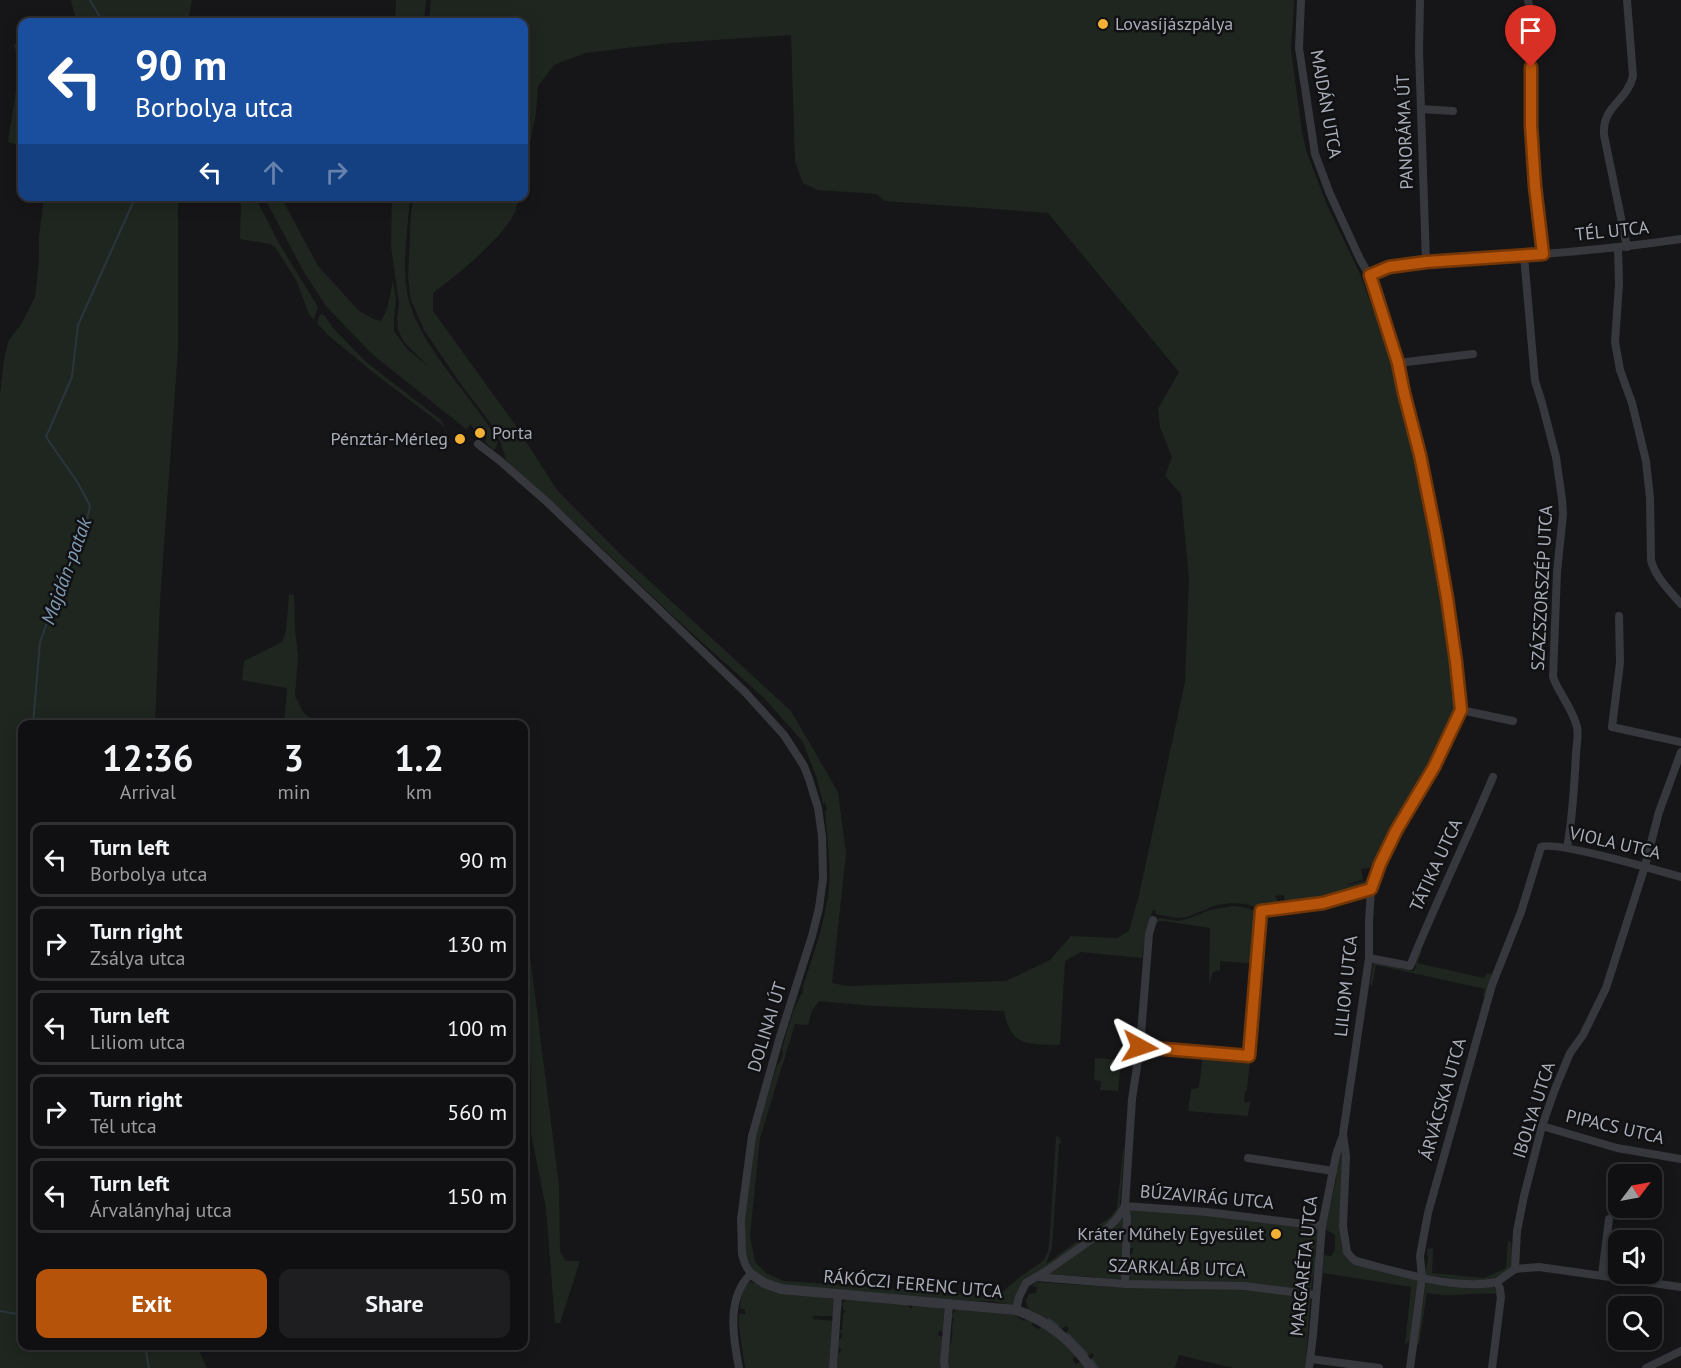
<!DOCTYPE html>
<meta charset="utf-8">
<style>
body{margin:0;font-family:"PT Sans",sans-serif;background:#1e1e20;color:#f1f3f6;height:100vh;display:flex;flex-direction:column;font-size:22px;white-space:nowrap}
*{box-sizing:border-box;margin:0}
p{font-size:20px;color:#9c9d9f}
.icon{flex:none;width:33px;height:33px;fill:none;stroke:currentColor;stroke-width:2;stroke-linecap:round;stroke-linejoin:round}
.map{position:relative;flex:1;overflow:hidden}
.drawer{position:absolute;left:18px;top:720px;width:510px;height:630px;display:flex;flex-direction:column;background:#101012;border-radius:12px;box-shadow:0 3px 15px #0003,0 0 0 2px #303032}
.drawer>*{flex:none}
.hud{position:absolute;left:18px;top:18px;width:510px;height:183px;border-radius:12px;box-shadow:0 3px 15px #0003,0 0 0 2px #303032;background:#1a4fa0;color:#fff;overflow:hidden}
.needle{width:39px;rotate:58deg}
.tools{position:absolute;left:1608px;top:1164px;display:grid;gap:12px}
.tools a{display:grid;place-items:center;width:54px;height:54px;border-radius:12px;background:#101012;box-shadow:0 3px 15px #0003,0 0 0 2px #303032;font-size:30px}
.pin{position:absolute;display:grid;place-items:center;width:51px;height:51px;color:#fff;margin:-62px -26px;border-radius:50% 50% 50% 0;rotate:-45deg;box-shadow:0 0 6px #0007}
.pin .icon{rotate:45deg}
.me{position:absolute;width:66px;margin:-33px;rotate:95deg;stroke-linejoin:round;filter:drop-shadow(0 0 4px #0008)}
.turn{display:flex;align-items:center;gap:21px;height:126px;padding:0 18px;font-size:27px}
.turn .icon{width:78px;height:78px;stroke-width:2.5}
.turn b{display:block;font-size:42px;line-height:51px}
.lanes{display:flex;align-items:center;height:57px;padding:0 18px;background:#0003;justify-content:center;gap:30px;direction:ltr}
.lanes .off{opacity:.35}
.eta{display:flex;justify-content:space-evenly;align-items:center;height:102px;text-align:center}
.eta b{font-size:36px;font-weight:700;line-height:42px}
.action{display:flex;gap:12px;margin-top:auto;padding:12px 18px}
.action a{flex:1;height:69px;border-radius:12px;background:#b45309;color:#fff;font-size:24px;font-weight:700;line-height:69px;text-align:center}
.action a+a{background:#1e1e20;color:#f1f3f6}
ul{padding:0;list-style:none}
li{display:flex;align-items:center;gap:18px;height:75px;margin:0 12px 9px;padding:0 6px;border:3px solid #303032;border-radius:12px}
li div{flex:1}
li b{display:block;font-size:22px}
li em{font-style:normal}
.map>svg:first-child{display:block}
.green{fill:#1e261f}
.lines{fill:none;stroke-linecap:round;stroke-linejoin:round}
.stream{stroke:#2c353c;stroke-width:2}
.minor{stroke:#37383d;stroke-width:8}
.tertiary{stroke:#37383d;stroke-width:10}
.route-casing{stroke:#753606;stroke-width:15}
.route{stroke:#b45309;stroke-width:10}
.poi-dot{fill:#f2b134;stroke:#111113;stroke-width:2}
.labels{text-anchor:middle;stroke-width:5;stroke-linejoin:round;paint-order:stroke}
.poi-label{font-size:18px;fill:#a8adb8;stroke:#111113;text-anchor:start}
.street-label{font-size:18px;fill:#a8adb8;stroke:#111113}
.water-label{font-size:20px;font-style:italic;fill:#7f9bb3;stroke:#111113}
</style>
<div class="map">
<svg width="1681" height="1368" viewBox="0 0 1681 1368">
<rect width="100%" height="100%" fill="#161618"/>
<!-- green -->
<g class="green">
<polygon points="71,0 192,0 188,22 76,22"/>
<polygon points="396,0 426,0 424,22 395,22"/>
<path d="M431 0H1294L1291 50 1302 132 1307 153 1327 205 1360 274 1389 353 1415 458 1422 481 1431 523 1429 525 1432 528 1453 661 1454 684 1451 686V694L1458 704V710L1447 736 1376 867 1361 869 1363 880 1348 884 1349 885 1372 879 1371 886 1324 897V900L1285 904 1284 895 1275 896 1277 899 1278 905 1256 907 1245 904 1232 903 1217 905 1187 917 1176 918 1156 914V911L1153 910 1147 927 1142 958 1081 952 1065 961 1060 1045C1029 1044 1011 1048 1004 1011L873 1006 819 1001 812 1011 808 1025 795 1024 760 1138 750 1236 755 1262 766 1273 784 1281 998 1296 1021 1276 1043 1261 1048 1251 1050 1234 1056 1136 1059 1137 1061 1142 1059 1145 1052 1247 1046 1264 1110 1217 1117 1208 1123 1149 1124 1151 1120 1205 1114 1219 1047 1268 1029 1277 1015 1303 1012 1305 992 1301H975L783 1286 764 1278 753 1270 745 1254 744 1225 754 1139 777 1065C781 1061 784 1055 782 1049 786 1035 792 1011 799 999 802 993 804 994 803 986 813 957 823 927 828 896 832 869 827 839 825 811L827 809 828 811 825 803 823 804 817 779 803 742 765 699 675 618 581 528 507 462 500 441 489 421 460 383 424 330 411 300 408 279 411 212 414 197H519C518 201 517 206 516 210 504 238 458 274 433 293V311L514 423 557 490 619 553 791 711 838 792 846 854 832 983 847 986 1006 981 1050 960 1071 936 1117 938 1129 931 1139 895 1185 682 1189 579 1181 494 1165 476 1172 457 1160 427 1158 409 1179 372 1048 213 885 201 876 194 818 190 803 183 795 161 791 35 670 43 585 53 554 65 538 86 536 113 524 173V22H429Z"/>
<path d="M13 44 22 45V146L8 142C11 119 24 62 13 44Z"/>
<polygon points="44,197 178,197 178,350 160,602 155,724 22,724 22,1346 197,1346 207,1368 0,1368 0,395 4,359 9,340 22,323 35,297 39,260 39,236"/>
<polygon points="239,197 255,197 280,245 318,307 314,320 309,314 296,280 275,247 270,244 240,239 241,206"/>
<path d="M264 197H281L318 266 359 311 374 319 381 321 387 309 393 281 396 300 394 316V331L407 349 428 366 404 342 398 330 397 317 399 304 391 246 392 197H410C408 230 401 264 408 297 419 346 472 396 498 440L496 448 493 450 485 442C488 435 485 432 480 426L475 430 470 424 468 428 466 429 372 354 326 306 305 274Z"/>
<polygon points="320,314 324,315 333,328 366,362 441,420 445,427 374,373 328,335 317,323"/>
<polygon points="289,594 294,595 295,629 298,656 295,696 303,712 317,724 284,724 287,688 242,680 244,661 282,642 286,631"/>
<path d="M1233 906C1241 907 1252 907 1257 914L1256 964 1220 961V970L1213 972 1209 985 1210 928 1164 921H1159L1156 924V920L1160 918 1178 921 1190 918 1210 910Z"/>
<polygon points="524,930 529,947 559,1186 560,1252 566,1261 580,1261 560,1323 555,1323 546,1208 531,1134 531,1085 529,1033 524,1010"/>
<polygon points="1420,951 1422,951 1417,963 1484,978 1487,973 1492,974 1485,997 1483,996 1485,989 1376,965 1372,986 1370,985 1373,965 1376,962 1399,967 1401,969 1414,971 1416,966 1414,963"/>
<polygon points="1203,1054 1250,1060 1247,1090 1245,1091 1244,1102 1250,1102 1248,1116 1188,1111 1191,1089 1199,1088"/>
<polygon points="1095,1058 1121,1060 1118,1091 1100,1090 1101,1081 1094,1080"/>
<polygon points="1342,1150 1346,1256 1421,1280 1410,1340 1405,1345 1411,1287 1323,1273 1322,1283 1319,1282 1322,1255 1331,1256 1335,1250 1335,1235 1325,1229 1336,1179 1337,1162"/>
<polygon points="1129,1209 1204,1215 1208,1217 1209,1215 1318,1229 1315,1253 1316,1269 1313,1276 1311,1293 1129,1282 1127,1272 1133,1270 1133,1267 1129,1266 1129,1255 1132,1254 1133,1248 1130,1248"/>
<polygon points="1125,1213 1123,1279 1119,1279 1117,1281 1098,1279 1095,1277 1049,1274 1049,1272"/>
<polygon points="1508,1241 1511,1242 1513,1266 1509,1270 1492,1280 1465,1281 1425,1274 1428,1259 1427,1249 1433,1248 1432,1273 1484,1278 1506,1268"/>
<path d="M750 1282 833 1299 835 1301 833 1316H813V1319L834 1321 830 1368H745L739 1327V1314H745V1309H740C741 1298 741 1289 750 1282Z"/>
<polygon points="1036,1282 1127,1288 1139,1287 1246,1290 1246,1288 1311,1296 1305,1368 1233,1368 1179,1355 1175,1368 1096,1368 1090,1359 1094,1356 1092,1353 1087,1357 1066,1333 1069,1328 1066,1326 1061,1330 1028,1310 1026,1300 1029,1294 1036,1293 1037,1287 1032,1286"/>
<path d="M1426 1282 1493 1286 1496 1290 1498 1296 1496 1297V1294C1473 1292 1451 1298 1427 1293L1419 1344 1416 1346Z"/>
<polygon points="847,1300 909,1304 909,1308 912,1308 913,1304 941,1307 945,1311 943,1332 939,1331 938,1335 943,1337 941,1368 837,1368 838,1354 842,1349 838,1348 839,1339 842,1338 842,1334 839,1332 839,1330 842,1330 843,1314 846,1311 843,1310 843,1306 841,1305 843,1302"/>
<path d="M957 1309 1015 1315 1017 1317 1024 1321 1026 1318 1032 1321V1325L1038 1329 1042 1326 1045 1327 1077 1356 1072 1359 1076 1364 1083 1361 1087 1368H949C944 1356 950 1349 952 1338 953 1331 951 1325 954 1318H952L951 1324 952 1315Z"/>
</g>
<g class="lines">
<!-- stream -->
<g class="stream">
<polyline points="90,0 103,22"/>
<polyline points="33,724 40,642 65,574 84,533 90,506 78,483 46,437 72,377 78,325 136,196"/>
<polyline points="22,878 21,905 22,919"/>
<polyline points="0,1311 22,1315"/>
<polyline points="1049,1319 1058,1326"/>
<polyline points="1068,1334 1087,1354"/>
<polyline points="145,1346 149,1368"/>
<polyline points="1092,1360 1098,1368"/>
</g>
<!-- minor -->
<g class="minor">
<path d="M1301 0 1299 48 1315 154 1330 194 1360 259 1369 275 1398 363 1404 393 1421 455 1436 535 1456 661 1461 710 1434 767 1396 831 1380 864 1371 889 1369 922V958L1343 1134 1346 1156 1343 1226 1347 1252 1352 1258 1356 1261C1396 1271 1456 1291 1497 1282L1515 1269 1539 1267 1681 1287"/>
<polyline points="1420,0 1419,50 1426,262"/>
<polyline points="1528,0 1531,16 1532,43 1531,125 1535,186 1543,254"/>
<path d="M1627 0 1633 76C1627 102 1602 105 1604 135L1627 247"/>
<polyline points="1421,109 1453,111"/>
<path d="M1618 248 1619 284 1615 342 1620 370 1632 403 1646 461 1650 498 1651 560C1655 577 1670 591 1681 604"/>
<path d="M1524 256 1535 381 1542 403 1556 457 1562 499 1563 514 1557 572 1553 677C1559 694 1573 709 1577 727 1579 736 1576 746 1576 755 1574 787 1573 816 1567 848"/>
<path d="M1369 275C1402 259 1464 260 1502 257 1562 253 1621 248 1681 239"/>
<polyline points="1398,363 1473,354"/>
<path d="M478 444 499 460 547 502 745 692 784 735 804 766 809 779 818 808 822 836 823 879 819 908 812 936 779 1040 752 1136 741 1219 742 1254 745 1264 751 1274C726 1297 733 1338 739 1368"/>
<polyline points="1619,616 1620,663 1612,727 1681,742"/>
<polyline points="1461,710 1513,721"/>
<path d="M1369 958 1410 966C1436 902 1466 841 1493 777"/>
<polyline points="1140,1047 1249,1056 1261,911 1323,903 1371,889"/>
<polyline points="1542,1126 1617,1148 1681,1159"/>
<polyline points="1248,1158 1333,1171"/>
<polyline points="1125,1206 1207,1212 1322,1226"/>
<polyline points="1125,1206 1127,1217 1125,1284"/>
<polyline points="1515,1269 1517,1231 1524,1196 1542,1126 1555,1089 1570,1053 1583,1035 1606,988 1645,866 1659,812 1681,752"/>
<polyline points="1602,1275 1609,1219"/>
<polyline points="1036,1277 1125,1284 1244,1286 1316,1295"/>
<polyline points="1016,1310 1019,1297 1026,1283 1048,1270 1109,1227 1118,1217 1125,1206 1132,1099 1140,1047 1149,934 1153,920"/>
<polyline points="1311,1359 1379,1368"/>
<polyline points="833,1368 838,1295"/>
<polyline points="945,1368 944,1362 949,1305"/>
<polyline points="1309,1368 1313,1335 1322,1226 1336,1155 1342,1138"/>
<path d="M1410 1368 1422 1278 1420 1256 1428 1213 1492 985 1521 912 1541 847C1554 840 1660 871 1681 877"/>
<polyline points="1492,1368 1501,1297 1500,1289 1497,1282"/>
<polyline points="1646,1368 1681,1351"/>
</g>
<!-- tertiary -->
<path class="tertiary" d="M751 1274 764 1283 781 1289 1016 1310C1049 1322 1070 1339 1091 1368"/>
</g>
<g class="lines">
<defs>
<polyline id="route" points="1140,1047 1249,1056 1261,911 1323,903 1371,889 1380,864 1396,831 1434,767 1461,710 1456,662 1447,598 1436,535 1420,455 1404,393 1398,363 1370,275 1389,267 1426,262 1543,254 1535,186 1531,126 1531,67"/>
</defs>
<!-- route casing -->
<use href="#route" class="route-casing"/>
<!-- route -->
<use href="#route" class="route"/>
</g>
<!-- markers -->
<g class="poi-dot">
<circle cx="1103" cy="24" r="6"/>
<circle cx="480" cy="433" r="6"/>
<circle cx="460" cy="439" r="6"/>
<circle cx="1276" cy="1234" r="6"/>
</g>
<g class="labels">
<!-- poi labels -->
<g class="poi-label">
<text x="1115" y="30">Lovasíjászpálya</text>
<text x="492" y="439">Porta</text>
<text x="448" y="445" text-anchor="end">Pénztár-Mérleg</text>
<text x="1264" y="1240" text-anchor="end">Kráter Műhely Egyesület</text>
</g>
<!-- street labels -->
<g class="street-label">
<text transform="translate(1326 104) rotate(80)" y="6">MAJDÁN UTCA</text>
<text transform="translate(1405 132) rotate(-92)" y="6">PANORÁMA ÚT</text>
<text transform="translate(1612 231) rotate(-6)" y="6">TÉL UTCA</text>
<text transform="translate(1542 588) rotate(-87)" y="6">SZÁZSZORSZÉP UTCA</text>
<text transform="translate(1615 843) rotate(13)" y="6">VIOLA UTCA</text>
<text transform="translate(1436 865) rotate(-65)" y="6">TÁTIKA UTCA</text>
<text transform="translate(1346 986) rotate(-84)" y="6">LILIOM UTCA</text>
<text transform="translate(767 1027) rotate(-73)" y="6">DOLINAI ÚT</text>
<text transform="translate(1443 1099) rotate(-74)" y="6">ÁRVÁCSKA UTCA</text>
<text transform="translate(1534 1110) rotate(-72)" y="6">IBOLYA UTCA</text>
<text transform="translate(1615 1127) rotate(13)" y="6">PIPACS UTCA</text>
<text transform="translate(1207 1197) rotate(5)" y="6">BÚZAVIRÁG UTCA</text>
<text transform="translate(1304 1266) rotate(-84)" y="6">MARGARÉTA UTCA</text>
<text transform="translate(1177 1268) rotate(2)" y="6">SZARKALÁB UTCA</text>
<text transform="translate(913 1284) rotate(5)" y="6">RÁKÓCZI FERENC UTCA</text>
</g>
<!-- water labels -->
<g class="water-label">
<text transform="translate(66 571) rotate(-70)" y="7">Majdán-patak</text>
</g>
</g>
</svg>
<div class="tools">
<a><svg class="needle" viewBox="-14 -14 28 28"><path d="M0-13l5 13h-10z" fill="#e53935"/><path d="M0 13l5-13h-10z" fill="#9c9d9f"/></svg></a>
<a><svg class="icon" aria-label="sound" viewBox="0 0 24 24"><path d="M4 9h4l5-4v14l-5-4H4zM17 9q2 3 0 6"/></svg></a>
<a><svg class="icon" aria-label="search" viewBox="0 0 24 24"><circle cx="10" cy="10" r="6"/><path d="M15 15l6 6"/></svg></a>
</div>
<div class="pin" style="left:1531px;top:67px;background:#d93025"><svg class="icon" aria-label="arrive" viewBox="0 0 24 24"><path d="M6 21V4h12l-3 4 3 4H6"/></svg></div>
<svg class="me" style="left:1140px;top:1047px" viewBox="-20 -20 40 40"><path d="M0-17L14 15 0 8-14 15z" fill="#b45309" stroke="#fff" stroke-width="4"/></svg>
<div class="hud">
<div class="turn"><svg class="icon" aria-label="left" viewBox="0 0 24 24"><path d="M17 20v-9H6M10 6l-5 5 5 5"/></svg><div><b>90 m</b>Borbolya utca</div></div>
<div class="lanes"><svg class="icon" aria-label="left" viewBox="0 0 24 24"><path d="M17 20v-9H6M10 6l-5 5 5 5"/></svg><svg class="icon off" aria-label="ahead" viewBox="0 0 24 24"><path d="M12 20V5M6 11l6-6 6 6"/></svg><svg class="icon off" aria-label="right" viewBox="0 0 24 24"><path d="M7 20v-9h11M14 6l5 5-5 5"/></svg></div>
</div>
<section class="drawer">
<div class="eta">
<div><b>12:36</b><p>Arrival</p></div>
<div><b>3</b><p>min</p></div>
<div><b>1.2</b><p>km</p></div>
</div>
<ul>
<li><svg class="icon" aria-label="left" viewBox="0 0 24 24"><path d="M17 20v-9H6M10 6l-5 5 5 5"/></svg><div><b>Turn left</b><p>Borbolya utca</p></div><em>90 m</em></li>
<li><svg class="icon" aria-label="right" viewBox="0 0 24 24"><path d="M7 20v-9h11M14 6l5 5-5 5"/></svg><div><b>Turn right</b><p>Zsálya utca</p></div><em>130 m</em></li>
<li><svg class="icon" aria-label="left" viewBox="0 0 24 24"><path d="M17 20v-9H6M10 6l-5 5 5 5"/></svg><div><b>Turn left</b><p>Liliom utca</p></div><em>100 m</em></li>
<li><svg class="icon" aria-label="right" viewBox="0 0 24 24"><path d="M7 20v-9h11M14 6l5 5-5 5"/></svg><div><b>Turn right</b><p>Tél utca</p></div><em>560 m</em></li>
<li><svg class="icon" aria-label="left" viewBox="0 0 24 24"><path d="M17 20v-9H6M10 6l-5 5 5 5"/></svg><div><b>Turn left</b><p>Árvalányhaj utca</p></div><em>150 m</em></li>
</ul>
<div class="action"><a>Exit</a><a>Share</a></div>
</section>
</div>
